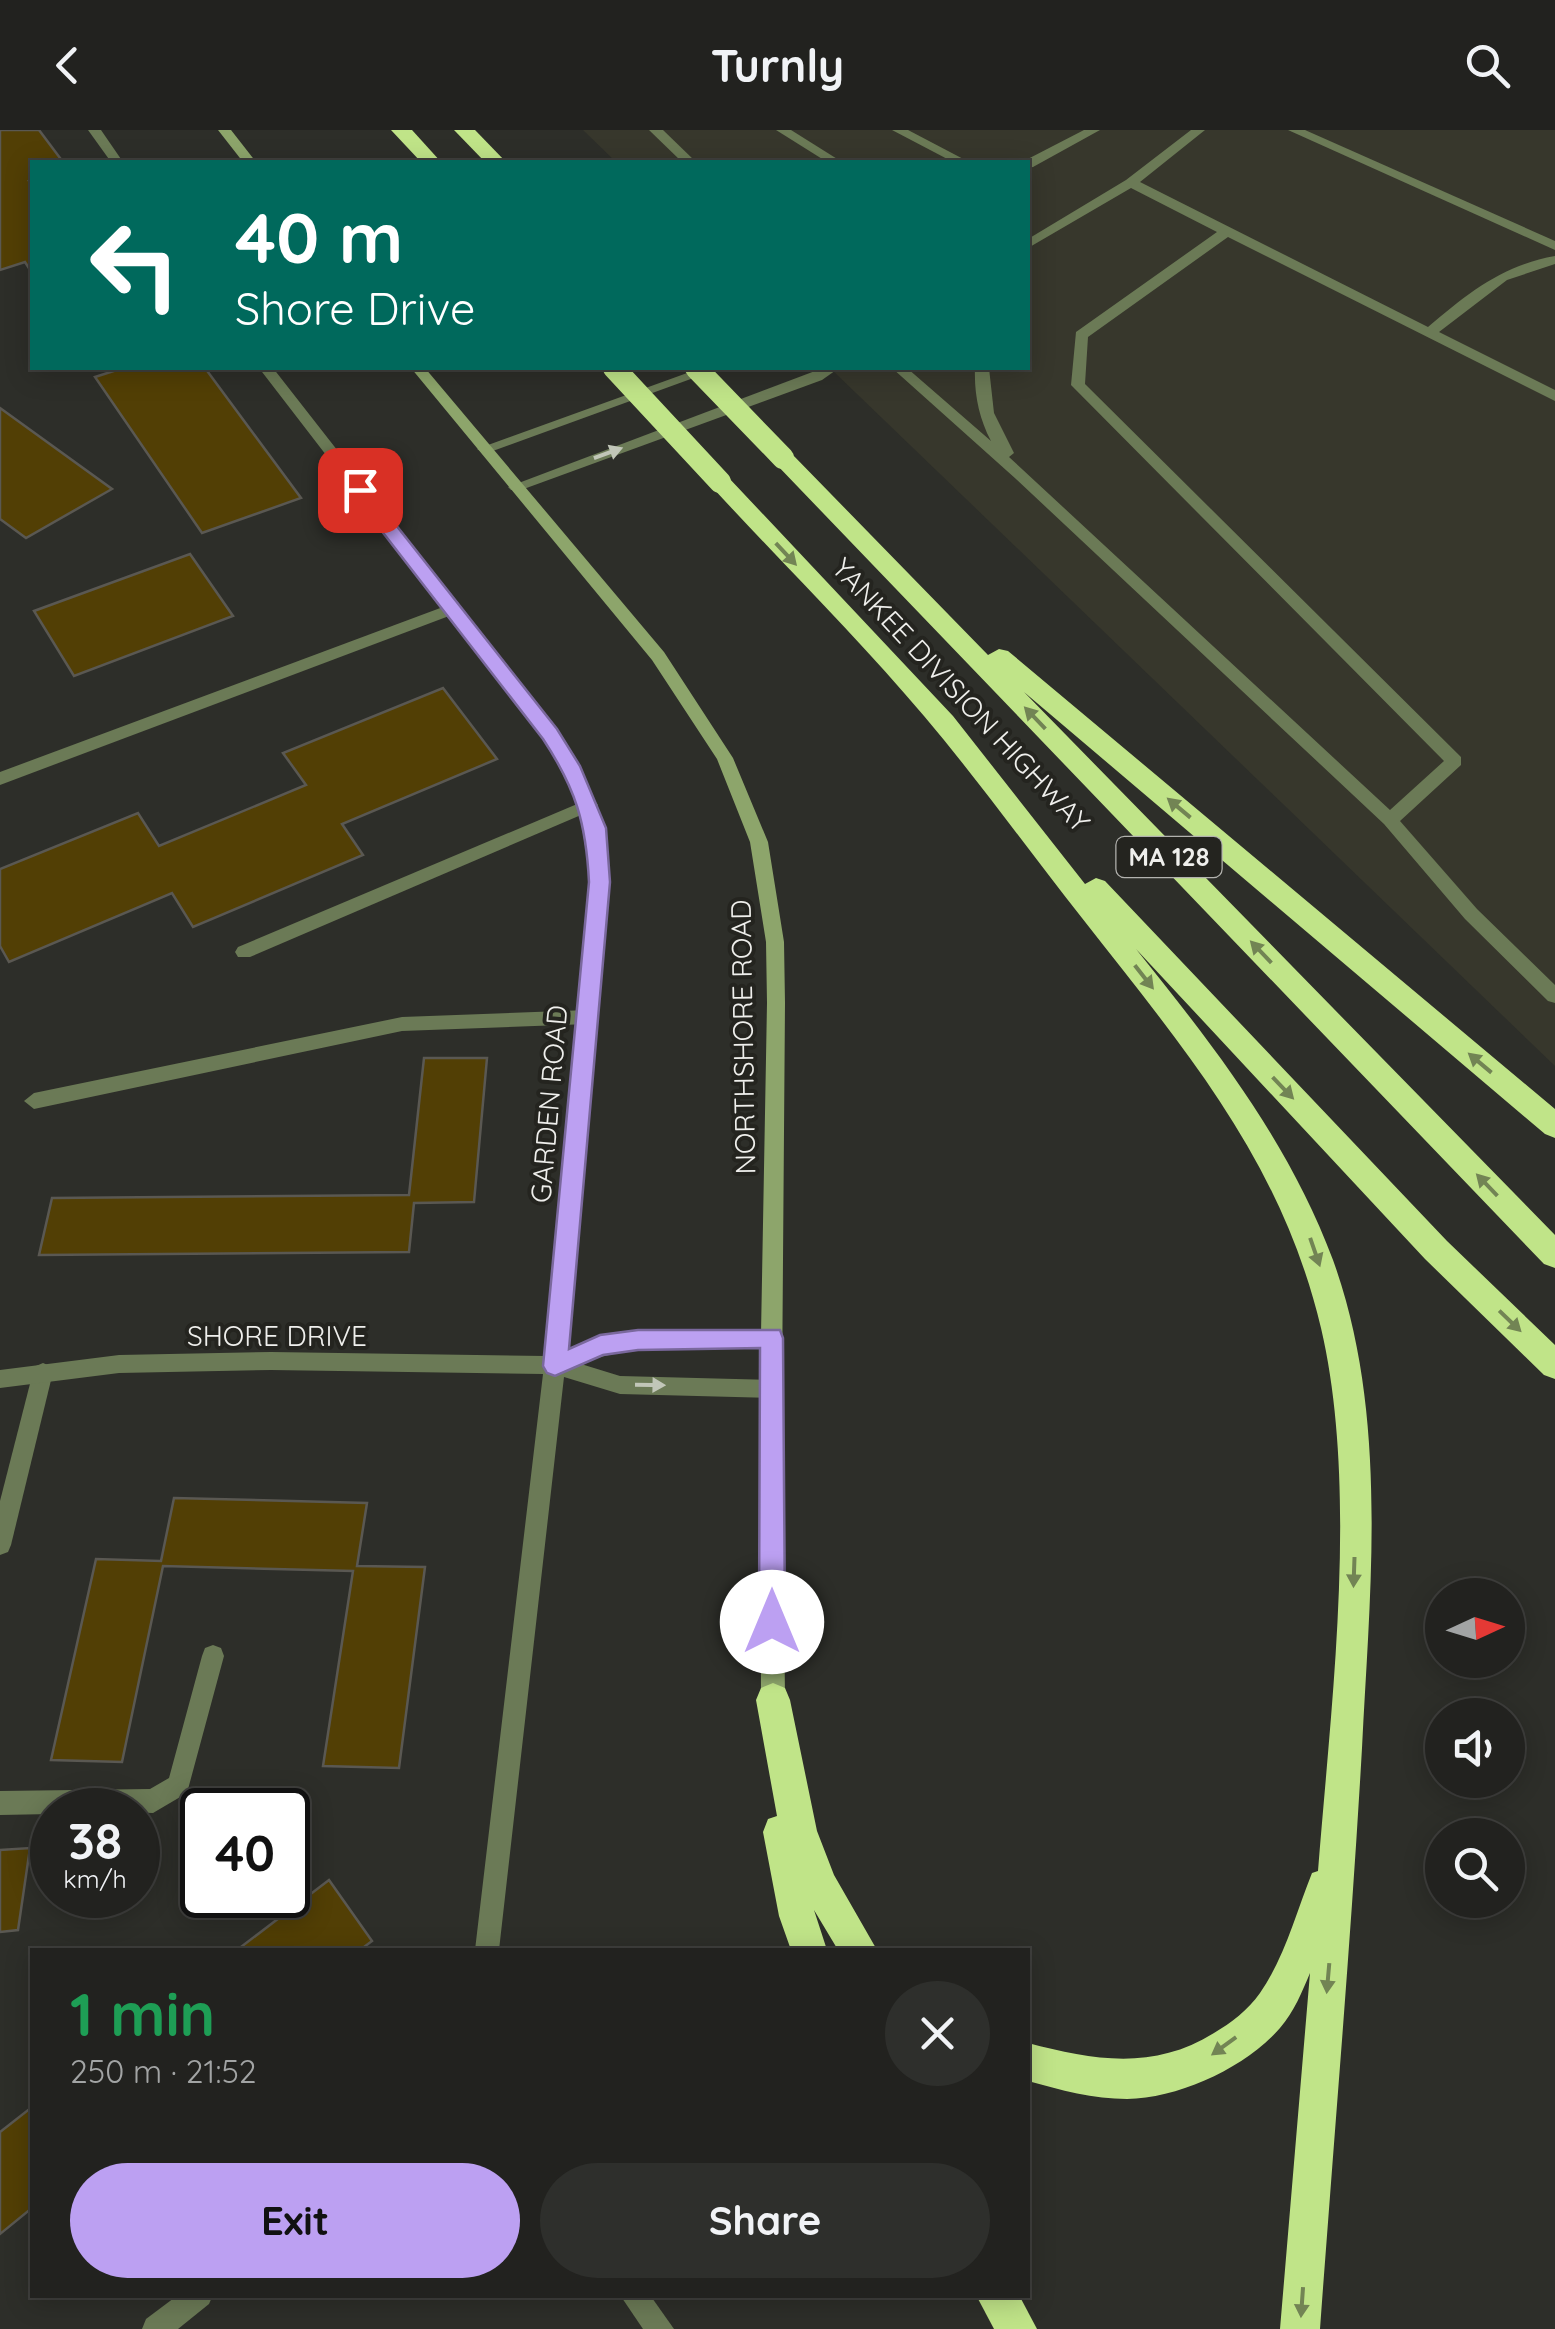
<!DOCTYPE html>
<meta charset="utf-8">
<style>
body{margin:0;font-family:Quicksand,sans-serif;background:#2e2f2c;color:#f1f3f6;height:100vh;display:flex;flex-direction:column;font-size:38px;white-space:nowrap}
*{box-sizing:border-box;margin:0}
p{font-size:32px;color:#a2a4a4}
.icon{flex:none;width:55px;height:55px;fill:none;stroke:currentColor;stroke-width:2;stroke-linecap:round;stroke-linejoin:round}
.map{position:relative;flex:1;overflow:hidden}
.panel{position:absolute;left:30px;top:1818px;width:1000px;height:350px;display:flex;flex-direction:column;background:#22221f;border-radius:0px;box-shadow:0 5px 25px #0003,0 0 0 2px #3f3f3d}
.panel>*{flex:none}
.banner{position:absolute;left:30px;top:30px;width:1000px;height:210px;border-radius:0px;box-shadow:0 5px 25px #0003,0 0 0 2px #3f3f3d;background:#00695c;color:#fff;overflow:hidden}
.needle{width:65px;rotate:86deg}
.fabs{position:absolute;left:1425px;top:1448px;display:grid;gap:20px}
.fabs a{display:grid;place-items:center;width:100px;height:100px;border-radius:50%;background:#22221f;box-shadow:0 5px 25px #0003,0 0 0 2px #3f3f3d;font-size:50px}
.speed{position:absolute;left:30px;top:1658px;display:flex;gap:20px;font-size:50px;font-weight:700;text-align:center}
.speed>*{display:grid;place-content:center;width:130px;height:130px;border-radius:50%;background:#22221f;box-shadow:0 5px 25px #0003,0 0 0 2px #3f3f3d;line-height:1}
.speed small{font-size:25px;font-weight:400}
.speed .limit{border:5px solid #111;border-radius:15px;background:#fff;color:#111}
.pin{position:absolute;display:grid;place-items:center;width:85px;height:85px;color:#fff;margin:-42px;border-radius:20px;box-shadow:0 5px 15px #0006}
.me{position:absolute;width:110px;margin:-55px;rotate:0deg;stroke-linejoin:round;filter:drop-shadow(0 0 8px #0008)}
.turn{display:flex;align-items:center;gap:35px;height:210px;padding:0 40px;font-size:45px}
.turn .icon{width:130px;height:130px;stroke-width:2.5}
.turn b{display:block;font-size:70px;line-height:85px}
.round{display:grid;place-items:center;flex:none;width:105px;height:105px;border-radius:52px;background:#2e2f2c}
.overview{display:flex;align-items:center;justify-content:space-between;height:170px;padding:0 40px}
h1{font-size:60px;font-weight:800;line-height:75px;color:#1e9e55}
.cta{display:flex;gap:20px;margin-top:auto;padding:20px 40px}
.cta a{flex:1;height:115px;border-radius:60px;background:#bca0f2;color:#111;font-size:40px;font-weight:800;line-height:115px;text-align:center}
.cta a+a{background:#2e2f2c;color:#f1f3f6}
header{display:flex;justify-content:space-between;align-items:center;height:130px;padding:0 40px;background:#22221f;font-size:45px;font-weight:800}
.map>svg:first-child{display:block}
.built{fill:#37372c}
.building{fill:#523f05;stroke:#5a5852;stroke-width:2.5}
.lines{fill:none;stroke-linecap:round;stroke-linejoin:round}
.lane{fill:#6b7a56;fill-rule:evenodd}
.street{fill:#6b7a56;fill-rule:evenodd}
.secondary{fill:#8da56b;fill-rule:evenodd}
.highway{fill:#c0e488;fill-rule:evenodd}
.highway-bridge{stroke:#c0e488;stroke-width:22}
.oneway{fill:#c1c6b8}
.oneway2{fill:#728454}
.route{fill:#bca0f2;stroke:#7a689d;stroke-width:2.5}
.labels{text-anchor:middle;stroke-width:8;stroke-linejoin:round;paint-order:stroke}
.shield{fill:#24241f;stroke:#b2b2ae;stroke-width:2.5}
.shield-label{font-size:25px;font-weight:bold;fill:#efefec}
.street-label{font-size:28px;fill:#efefec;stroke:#24241f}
</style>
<header><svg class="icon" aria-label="back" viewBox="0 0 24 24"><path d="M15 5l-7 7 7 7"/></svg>Turnly<svg class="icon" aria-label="search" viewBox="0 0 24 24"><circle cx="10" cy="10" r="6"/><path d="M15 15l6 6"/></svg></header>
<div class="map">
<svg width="1555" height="2199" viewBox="0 0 1555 2199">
<rect width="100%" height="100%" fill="#2d2e29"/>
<!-- built -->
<polygon class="built" points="583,0 1555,0 1555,936 830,238 1028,238 1028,32 616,32"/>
<!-- building -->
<g class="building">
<polygon points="0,0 39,0 63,32 32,32 32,50 29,51 32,56 32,143 25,132 0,140"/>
<polygon points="123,238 205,238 301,368 202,403 95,247"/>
<polygon points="0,278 112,359 26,408 0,389"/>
<polygon points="190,424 233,486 74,546 34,481"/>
<polygon points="443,558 497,629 342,694 363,725 193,797 172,763 9,832 0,816 0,739 138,683 159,716 306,655 283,623"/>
<polygon points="424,928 487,928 474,1072 414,1073 409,1122 39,1125 52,1068 409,1065"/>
<polygon points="174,1368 367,1373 357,1436 425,1437 399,1638 323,1636 353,1441 163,1436 122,1632 51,1630 96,1429 161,1431"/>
<polygon points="30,1718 18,1800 0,1802 0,1720"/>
<polygon points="329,1750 372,1811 360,1820 237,1820"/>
<polygon points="32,1977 32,2078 0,2104 0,2002"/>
</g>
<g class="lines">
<!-- lane -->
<g class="lane">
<polygon points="776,0 791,0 842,32 827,32"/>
<polygon points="892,0 908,0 969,32 953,32"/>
<polygon points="1084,0 1100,0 1033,37 1028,38 1028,32 1022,32"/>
<path d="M1191 0H1205L1140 52 1428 197C1468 163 1503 135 1555 126V134L1507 150 1439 202 1555 260V271L1228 107 1088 207 1085 254 1461 627V635L1400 691 1477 779 1555 855V873L1548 871 1465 789 1384 694 1016 349 892 238H907L991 311C979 288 974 264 975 238H989L994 283 1014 323 1009 327 1390 680 1444 631 1071 255 1076 202 1217 102 1131 58 1028 118V109L1126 50Z"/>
<polygon points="1288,0 1305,0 1555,111 1555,120"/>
<polygon points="451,474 459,479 457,483 0,655 0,642"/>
<polygon points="589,669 595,671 598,675 595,679 250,827 238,827 235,822 238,817"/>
<polygon points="588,880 597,887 588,894 402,901 34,979 24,971 34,963 402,887"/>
<polygon points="43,1233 50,1236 53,1242 11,1415 8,1422 0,1425 0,1371 33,1242 36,1236"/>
<polygon points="213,1515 221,1518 224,1526 187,1663 153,1683 52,1680 52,1684 0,1685 0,1661 150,1659 169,1648 202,1526 205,1518"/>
<polygon points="178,2165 213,2165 209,2174 178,2199 142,2199 146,2189"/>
<polygon points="620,2165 650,2165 674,2199 643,2199"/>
</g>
<!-- street -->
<g class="street">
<polygon points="88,0 101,0 123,32 111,32"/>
<polygon points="649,0 663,0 696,32 682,32"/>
<path d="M259 238H273L556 600 581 641 595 674 609 752 567 1221C632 1194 702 1200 771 1199L778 1202 781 1208 778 1214 771 1217C709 1218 639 1210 581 1234L620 1246 771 1250 778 1252 782 1259 778 1266 771 1268 620 1264 564 1247 499 1820H475L543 1244 271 1240 119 1243 0 1258V1240L119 1225 271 1222 545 1226 591 752 578 674 544 608Z"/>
<polygon points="701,238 721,238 490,322 485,324 477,319"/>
<polygon points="823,238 839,238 822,250 521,360 511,360 508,357"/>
</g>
<!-- secondary -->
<g class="secondary">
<polygon points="218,0 231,0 256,32 243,32"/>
<polygon points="411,238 425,238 664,522 733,628 768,712 784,812 785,873 782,1259 785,1570 781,1578 773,1581 765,1578 761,1570 760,1259 767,873 766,812 750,712 717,629 652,530"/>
</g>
<!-- highway -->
<g class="highway">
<polygon points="391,0 412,0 441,32 421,32"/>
<polygon points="454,0 475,0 506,32 485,32"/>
<polygon points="783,321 791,323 988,525 999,519 1008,521 1555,979 1555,1008 1545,1004 1024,562 1555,1105 1555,1138 1544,1134 775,333 772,328 775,323"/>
<path d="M720 345 728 347 953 586 1085 754 1096 748 1105 751 1447 1111 1555 1215V1249L1544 1245 1425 1129 1136 819C1214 916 1289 1012 1333 1130 1389 1285 1370 1458 1362 1618 1351 1812 1334 2005 1320 2199H1280L1310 1843C1302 1862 1294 1882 1280 1898 1246 1937 1180 1968 1127 1969 1094 1969 1060 1960 1028 1951V1913C1093 1930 1153 1941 1214 1903 1231 1893 1248 1880 1260 1863 1285 1827 1296 1783 1312 1743L1318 1741C1331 1574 1359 1361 1321 1198 1281 1030 1185 920 1082 788 1029 721 979 651 924 586 857 507 782 433 712 357L709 352Z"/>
<polygon points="773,1553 785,1558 790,1570 817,1701 834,1745 877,1820 838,1820 814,1780 827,1820 791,1820 779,1786 763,1702 768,1689 777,1686 756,1570 761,1558"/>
<polygon points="976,2165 1019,2165 1037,2199 994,2199"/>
</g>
<!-- highway-bridge -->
<g class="highway-bridge">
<polyline points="614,238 720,352"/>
<polyline points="696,238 783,328"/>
</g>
</g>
<!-- one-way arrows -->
<defs><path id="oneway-solid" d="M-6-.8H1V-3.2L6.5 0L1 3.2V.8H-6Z" transform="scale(2.5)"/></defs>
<g class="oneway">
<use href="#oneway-solid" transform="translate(608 323) rotate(-20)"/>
<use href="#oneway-solid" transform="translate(650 1255) rotate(1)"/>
</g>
<g class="oneway2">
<use href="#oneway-solid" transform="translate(786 424) rotate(47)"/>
<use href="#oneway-solid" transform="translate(1035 588) rotate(-134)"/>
<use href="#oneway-solid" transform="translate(1179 678) rotate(-140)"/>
<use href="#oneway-solid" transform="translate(1261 822) rotate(-134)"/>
<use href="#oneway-solid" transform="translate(1144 847) rotate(52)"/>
<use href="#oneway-solid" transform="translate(1480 933) rotate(-140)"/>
<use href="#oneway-solid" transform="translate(1283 958) rotate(46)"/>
<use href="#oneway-solid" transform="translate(1487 1055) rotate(-134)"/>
<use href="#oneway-solid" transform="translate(1315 1122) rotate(71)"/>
<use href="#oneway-solid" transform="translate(1510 1191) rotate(44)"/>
<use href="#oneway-solid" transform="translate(1354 1442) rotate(92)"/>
<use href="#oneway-solid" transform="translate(1328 1848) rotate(95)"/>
<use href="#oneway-solid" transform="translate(1224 1916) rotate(144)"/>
<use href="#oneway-solid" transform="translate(1302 2172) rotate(94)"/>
</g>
<!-- route -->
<path class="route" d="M360 355 366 357 557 599 580 636 606 698 610 752 569 1219 600 1205 638 1200H780L783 1208 785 1492 781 1501 772 1504 763 1501 759 1492 760 1218 638 1220 603 1225 555 1246 547 1243 543 1236 589 752C586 693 576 659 543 609L353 364 351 360Z"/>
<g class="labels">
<!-- shield labels -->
<rect class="shield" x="1116.5" y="707" width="105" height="40" rx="8"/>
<g class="shield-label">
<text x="1169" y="736">MA 128</text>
</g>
<!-- street labels -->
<g class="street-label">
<text transform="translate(961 565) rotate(47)" y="10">YANKEE DIVISION HIGHWAY</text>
<text transform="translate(743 907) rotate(-91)" y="10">NORTHSHORE ROAD</text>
<text transform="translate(549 974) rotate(-85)" y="10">GARDEN ROAD</text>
<text x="277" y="1216">SHORE DRIVE</text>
</g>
</g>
</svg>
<div class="fabs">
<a><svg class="needle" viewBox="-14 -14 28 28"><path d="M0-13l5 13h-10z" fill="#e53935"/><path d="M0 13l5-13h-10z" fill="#a2a4a4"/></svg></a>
<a><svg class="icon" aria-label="sound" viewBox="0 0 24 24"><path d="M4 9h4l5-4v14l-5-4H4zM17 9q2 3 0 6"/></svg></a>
<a><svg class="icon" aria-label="search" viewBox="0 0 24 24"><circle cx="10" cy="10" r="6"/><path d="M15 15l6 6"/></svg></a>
</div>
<div class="speed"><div>38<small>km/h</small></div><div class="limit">40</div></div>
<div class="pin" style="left:360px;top:360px;background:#d93025"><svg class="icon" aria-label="arrive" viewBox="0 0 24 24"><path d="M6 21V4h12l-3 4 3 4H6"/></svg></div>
<svg class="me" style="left:772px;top:1492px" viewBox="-20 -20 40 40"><circle r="19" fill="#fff"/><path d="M0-13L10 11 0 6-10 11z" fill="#bca0f2"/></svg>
<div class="banner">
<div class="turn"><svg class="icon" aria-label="left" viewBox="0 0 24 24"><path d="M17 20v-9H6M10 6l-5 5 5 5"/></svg><div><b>40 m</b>Shore Drive</div></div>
</div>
<section class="panel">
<div class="overview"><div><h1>1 min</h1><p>250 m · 21:52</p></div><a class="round"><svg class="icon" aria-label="close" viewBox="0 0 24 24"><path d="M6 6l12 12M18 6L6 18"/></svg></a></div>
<div class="cta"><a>Exit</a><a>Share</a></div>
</section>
</div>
